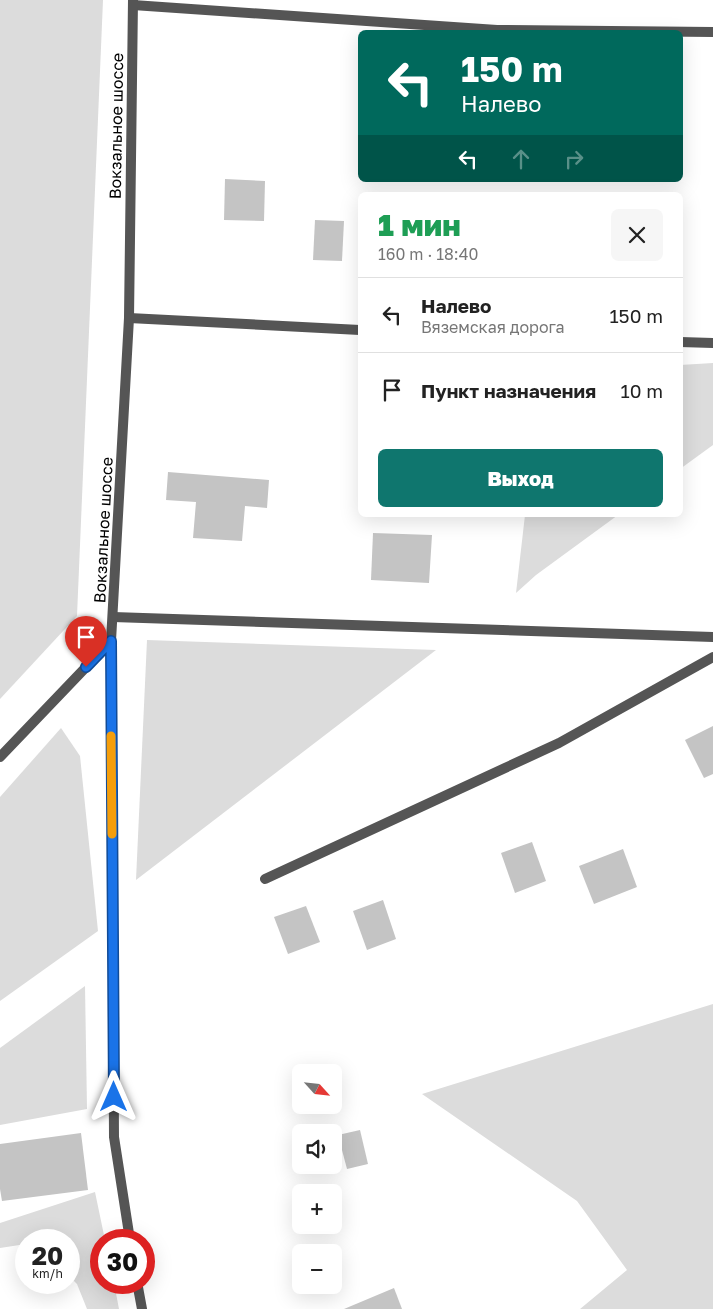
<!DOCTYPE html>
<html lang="ru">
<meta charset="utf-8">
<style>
body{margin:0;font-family:"Golos Text",sans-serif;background:#f6f6f6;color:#222;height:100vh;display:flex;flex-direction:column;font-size:19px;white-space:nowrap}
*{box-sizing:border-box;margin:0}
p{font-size:16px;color:#767676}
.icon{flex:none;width:28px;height:28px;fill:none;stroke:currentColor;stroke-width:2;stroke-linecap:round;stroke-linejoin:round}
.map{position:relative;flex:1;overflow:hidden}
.details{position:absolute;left:358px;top:192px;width:325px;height:325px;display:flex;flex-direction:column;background:#fff;border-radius:8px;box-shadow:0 5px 20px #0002}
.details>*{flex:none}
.banner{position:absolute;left:358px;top:30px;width:325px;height:152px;border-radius:8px;box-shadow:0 5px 20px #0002;background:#00695c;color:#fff;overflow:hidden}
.needle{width:32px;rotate:117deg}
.buttons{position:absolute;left:292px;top:1064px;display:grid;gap:10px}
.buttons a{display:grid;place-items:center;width:50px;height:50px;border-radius:8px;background:#fff;box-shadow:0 5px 20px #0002;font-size:25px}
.speed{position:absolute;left:15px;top:1229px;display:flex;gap:10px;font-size:25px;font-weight:700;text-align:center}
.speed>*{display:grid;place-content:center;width:65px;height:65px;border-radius:50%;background:#fff;box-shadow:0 5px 20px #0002;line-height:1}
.speed small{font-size:12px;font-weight:400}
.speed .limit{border:8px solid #d22;background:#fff;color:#111}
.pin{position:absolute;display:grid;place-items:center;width:42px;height:42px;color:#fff;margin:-51px -21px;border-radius:50% 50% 50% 0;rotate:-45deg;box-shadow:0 0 5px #0007}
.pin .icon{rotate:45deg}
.me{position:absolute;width:55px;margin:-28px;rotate:0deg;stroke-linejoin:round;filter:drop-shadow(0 0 4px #0008)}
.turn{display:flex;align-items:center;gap:18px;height:105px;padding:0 20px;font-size:22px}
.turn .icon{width:65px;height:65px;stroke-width:2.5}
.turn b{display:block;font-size:35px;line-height:42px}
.lanes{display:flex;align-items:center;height:48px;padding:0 20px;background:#0003;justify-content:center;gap:25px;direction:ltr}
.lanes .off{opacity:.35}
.round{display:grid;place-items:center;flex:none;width:52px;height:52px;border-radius:8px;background:#f6f6f6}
.headline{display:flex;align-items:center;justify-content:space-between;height:85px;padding:0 20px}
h1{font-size:30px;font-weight:800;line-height:38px;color:#1e9e55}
.primary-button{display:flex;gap:10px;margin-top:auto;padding:10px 20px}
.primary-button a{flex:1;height:58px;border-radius:8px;background:#0f766e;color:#fff;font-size:20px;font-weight:800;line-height:58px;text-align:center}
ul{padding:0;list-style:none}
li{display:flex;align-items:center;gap:15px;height:75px;padding:0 20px;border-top:1px solid #e0e0e0}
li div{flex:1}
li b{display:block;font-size:19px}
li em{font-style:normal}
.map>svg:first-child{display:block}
.green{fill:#dcdcdc}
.building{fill:#c4c4c4}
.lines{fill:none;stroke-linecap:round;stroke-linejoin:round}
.service{stroke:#555;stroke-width:10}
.minor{stroke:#555;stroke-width:10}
.route-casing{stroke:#114b97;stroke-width:12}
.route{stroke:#1a73e8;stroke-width:9}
.slow{stroke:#f59e0b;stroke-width:9}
.labels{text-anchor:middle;stroke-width:4;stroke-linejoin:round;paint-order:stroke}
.street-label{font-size:16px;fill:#000;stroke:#fff}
</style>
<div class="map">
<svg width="713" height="1309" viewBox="0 0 713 1309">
<rect width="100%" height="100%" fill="#fff"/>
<!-- green -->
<g class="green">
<polygon points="0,0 103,0 77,616 0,699"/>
<polygon points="713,363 713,445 680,469 680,365"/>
<polygon points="525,515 618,515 536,575 516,593"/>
<polygon points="147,640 436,650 136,880"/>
<polygon points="61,728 80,756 98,931 0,1001 0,797"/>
<polygon points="85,986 87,1109 0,1125 0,1048"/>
<polygon points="713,1004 713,1309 580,1309 627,1270 577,1201 422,1094"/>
<polygon points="95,1192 105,1240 101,1240 101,1282 114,1283 119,1309 87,1309 77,1284 69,1276 69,1240 26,1240 26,1244 0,1248 0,1223"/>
</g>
<!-- building -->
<g class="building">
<polygon points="225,179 265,181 264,221 224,220"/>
<polygon points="315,220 344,221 342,261 313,260"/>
<polygon points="168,472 269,480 267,508 245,506 242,541 193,538 196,502 166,500"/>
<polygon points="373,533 432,535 429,583 371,580"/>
<polygon points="713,726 713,774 704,778 685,740"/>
<polygon points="532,842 546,881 515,893 501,853"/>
<polygon points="623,849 637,887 594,904 579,866"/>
<polygon points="383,900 396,939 367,950 353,911"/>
<polygon points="306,906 320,942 288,954 274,917"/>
<polygon points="360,1130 368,1164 347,1169 338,1135"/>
<polygon points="81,1133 88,1190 2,1201 0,1189 0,1144"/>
<polygon points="394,1288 402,1309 344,1309"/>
</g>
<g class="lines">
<!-- service -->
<g class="service">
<polyline points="133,5 497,30 713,32"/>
<polyline points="129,318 360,330"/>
<polyline points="680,342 713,343"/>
<polyline points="265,879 559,743 713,657"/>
</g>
<!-- minor -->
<g class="minor">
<polyline points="113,617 713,637"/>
<polyline points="0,757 111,641"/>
<polyline points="130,1240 114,1137 111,641 129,318 133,0"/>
<polyline points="137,1282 142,1309"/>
</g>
</g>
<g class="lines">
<defs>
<polyline id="route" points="86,667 111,641 114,1097"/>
</defs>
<!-- route casing -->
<use href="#route" class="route-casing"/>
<!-- route -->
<use href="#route" class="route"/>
<!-- slow -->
<polyline class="slow" points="111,736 112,834"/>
</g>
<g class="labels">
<!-- street labels -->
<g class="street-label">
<text transform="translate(116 126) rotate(-89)" y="6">Вокзальное шоссе</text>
<text transform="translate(103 530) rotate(-87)" y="6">Вокзальное шоссе</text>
</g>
</g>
</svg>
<div class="buttons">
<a><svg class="needle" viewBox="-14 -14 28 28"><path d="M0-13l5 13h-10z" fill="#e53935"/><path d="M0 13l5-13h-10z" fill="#767676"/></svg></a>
<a><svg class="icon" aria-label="sound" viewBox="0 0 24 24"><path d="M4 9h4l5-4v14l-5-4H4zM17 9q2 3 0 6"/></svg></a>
<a>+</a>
<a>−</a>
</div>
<div class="speed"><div>20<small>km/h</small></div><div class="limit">30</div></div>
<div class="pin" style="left:86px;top:667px;background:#d93025"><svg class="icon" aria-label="arrive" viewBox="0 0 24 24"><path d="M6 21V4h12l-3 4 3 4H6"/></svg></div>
<svg class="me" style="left:114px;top:1097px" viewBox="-20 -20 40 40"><path d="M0-17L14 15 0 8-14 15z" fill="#1a73e8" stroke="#fff" stroke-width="4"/></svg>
<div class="banner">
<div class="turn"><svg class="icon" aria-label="left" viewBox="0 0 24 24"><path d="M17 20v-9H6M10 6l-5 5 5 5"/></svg><div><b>150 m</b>Налево</div></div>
<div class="lanes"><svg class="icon" aria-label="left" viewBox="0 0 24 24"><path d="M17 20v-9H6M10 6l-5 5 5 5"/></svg><svg class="icon off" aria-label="ahead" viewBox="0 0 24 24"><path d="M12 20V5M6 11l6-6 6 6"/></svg><svg class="icon off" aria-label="right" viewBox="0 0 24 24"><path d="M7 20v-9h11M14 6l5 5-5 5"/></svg></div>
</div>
<section class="details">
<div class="headline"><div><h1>1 мин</h1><p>160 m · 18:40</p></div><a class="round"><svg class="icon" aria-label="close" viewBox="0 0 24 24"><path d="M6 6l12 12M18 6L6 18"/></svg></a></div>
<ul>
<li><svg class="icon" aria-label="left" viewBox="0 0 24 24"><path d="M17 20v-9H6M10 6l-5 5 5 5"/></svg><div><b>Налево</b><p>Вяземская дорога</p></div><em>150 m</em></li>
<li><svg class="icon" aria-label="arrive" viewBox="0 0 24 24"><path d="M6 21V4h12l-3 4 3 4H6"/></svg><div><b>Пункт назначения</b></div><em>10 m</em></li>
</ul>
<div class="primary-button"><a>Выход</a></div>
</section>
</div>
